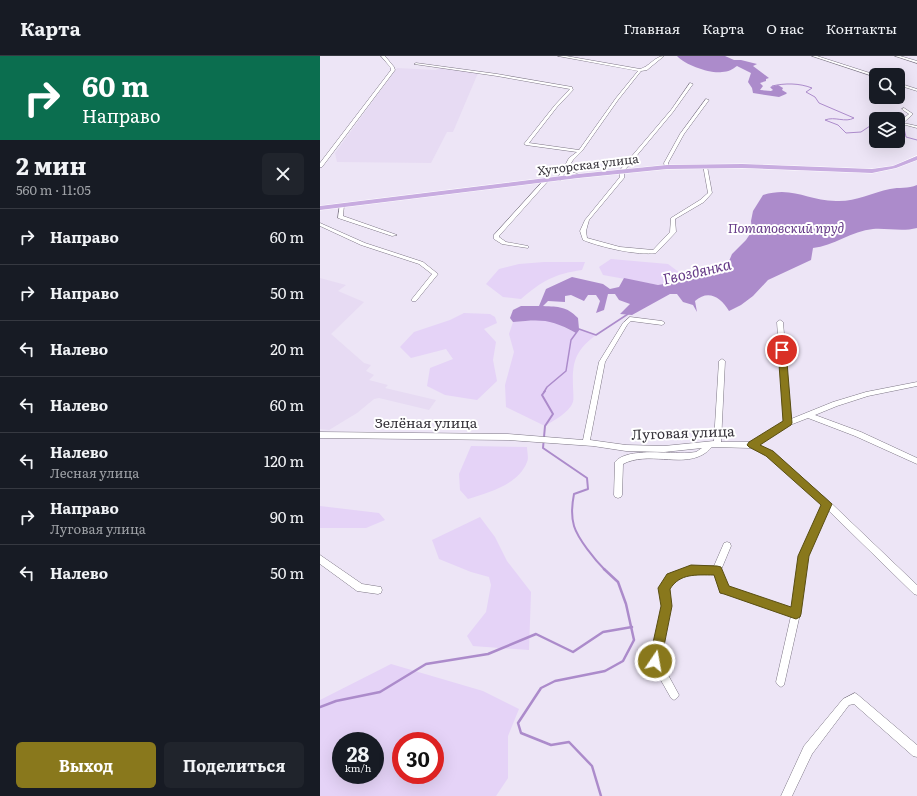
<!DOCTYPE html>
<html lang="ru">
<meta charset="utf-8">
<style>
body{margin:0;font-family:Literata,serif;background:#20242c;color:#f1f3f6;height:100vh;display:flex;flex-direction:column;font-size:15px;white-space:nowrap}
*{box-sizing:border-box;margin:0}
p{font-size:13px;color:#9ea1a6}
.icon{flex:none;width:22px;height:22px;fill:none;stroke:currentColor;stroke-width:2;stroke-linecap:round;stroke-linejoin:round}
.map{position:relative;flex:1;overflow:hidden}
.side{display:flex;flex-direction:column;background:#171b24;width:320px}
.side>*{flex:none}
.banner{background:#0b6e4f;color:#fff;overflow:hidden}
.controls{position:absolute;left:549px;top:12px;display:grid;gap:8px}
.controls a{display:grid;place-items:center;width:36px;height:36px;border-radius:6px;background:#171b24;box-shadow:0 4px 16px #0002;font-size:20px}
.speed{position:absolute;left:12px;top:676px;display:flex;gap:8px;font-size:20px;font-weight:700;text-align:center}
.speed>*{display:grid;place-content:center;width:52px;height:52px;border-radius:50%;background:#171b24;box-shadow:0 4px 16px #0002;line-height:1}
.speed small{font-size:10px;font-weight:400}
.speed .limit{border:6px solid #d22;background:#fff;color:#111}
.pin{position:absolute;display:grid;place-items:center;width:34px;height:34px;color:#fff;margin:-17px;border:2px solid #fff;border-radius:50%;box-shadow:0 1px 4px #0007}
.me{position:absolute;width:44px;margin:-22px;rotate:12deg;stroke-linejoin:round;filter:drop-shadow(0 0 3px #0008)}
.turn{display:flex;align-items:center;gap:14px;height:84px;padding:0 16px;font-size:18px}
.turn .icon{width:52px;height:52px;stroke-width:2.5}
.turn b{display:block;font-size:28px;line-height:34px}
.round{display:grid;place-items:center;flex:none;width:42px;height:42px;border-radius:6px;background:#20242c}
.head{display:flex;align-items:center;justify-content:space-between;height:68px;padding:0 16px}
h1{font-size:24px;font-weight:700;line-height:30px}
.primary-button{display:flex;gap:8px;margin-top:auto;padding:8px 16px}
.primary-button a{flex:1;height:46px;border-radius:6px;background:#89781c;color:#fff;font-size:16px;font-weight:700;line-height:46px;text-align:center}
.primary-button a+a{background:#20242c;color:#f1f3f6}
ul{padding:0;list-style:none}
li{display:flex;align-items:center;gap:12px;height:56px;padding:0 16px;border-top:1px solid #363941}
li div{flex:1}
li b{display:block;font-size:15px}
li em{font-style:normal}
header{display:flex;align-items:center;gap:24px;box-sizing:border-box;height:56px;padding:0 20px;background:#171b24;border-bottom:1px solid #363941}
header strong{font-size:19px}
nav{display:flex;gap:22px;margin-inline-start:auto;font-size:14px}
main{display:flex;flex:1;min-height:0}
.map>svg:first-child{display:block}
.built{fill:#e7dbf3}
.green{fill:#e5d3f7;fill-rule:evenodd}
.water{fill:#ac8bcb}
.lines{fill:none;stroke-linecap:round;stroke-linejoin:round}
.stream-far3{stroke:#ac8bcb;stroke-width:1}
.stream-far2{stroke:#ac8bcb;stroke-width:1.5}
.stream-far1{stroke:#ac8bcb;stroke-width:2}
.stream{stroke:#ac8bcb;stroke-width:2.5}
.minor-casing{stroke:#7d7685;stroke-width:1}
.major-casing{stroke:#fff;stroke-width:1}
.minor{fill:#fff;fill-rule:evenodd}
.major{fill:#c8ace0;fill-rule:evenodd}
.route{fill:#89781c;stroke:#594e12}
.labels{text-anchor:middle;stroke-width:4;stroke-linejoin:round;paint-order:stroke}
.far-street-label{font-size:12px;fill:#37343b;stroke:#fff}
.far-water-label{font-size:13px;font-style:italic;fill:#663b88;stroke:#fff}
.street-label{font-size:14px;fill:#37343b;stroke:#fff}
.water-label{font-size:15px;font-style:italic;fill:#663b88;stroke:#fff}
</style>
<header>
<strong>Карта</strong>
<nav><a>Главная</a><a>Карта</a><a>О нас</a><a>Контакты</a></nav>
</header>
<main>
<section class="side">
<div class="banner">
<div class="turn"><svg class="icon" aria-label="right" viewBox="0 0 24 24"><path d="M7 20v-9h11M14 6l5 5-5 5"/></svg><div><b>60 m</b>Направо</div></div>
</div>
<div class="head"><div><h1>2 мин</h1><p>560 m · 11:05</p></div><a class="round"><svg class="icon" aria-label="close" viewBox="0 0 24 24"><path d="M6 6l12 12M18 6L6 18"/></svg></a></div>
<ul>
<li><svg class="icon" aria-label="right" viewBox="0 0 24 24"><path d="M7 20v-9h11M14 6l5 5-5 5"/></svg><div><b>Направо</b></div><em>60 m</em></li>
<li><svg class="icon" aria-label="right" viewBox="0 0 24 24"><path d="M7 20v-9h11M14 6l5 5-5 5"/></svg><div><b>Направо</b></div><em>50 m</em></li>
<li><svg class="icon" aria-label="left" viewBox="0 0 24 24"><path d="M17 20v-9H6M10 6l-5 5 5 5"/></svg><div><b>Налево</b></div><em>20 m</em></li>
<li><svg class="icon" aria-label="left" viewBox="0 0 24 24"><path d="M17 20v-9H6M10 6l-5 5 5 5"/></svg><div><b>Налево</b></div><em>60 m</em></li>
<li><svg class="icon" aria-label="left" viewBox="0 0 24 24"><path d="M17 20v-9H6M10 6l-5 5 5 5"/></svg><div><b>Налево</b><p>Лесная улица</p></div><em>120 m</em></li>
<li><svg class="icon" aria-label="right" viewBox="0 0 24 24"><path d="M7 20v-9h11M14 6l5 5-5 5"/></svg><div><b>Направо</b><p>Луговая улица</p></div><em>90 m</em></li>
<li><svg class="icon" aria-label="left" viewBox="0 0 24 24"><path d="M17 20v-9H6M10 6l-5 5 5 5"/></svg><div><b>Налево</b></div><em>50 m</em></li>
</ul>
<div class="primary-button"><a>Выход</a><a>Поделиться</a></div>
</section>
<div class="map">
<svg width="597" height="740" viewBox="0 0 597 740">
<rect width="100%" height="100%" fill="#ede5f6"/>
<!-- built -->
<g class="built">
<polygon points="120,11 158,17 133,76 127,76 111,107 17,106 15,97 77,12 116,14"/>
<polygon points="0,222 26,229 18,235 44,246 11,278 44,307 51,309 46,315 54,319 49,324 68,329 65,332 116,344 109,354 59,342 54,343 37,357 9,374 0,373"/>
</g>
<!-- green -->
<g class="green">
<polygon points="291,203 348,208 368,223 338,229 283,219 279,211"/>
<path d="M224 206H265L262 214C234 218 222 225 201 243L183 241 166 228 179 213 199 208Z"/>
<polygon points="144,257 170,258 175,261 177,267 164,273 176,286 173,304 177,325 157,344 125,339 107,330 110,312 133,303 126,293 91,302 80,291 94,276 130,264"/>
<path d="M220 264 232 265 256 277 259 273 276 279C256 294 252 305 253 330 253 334 254 342 253 346 249 357 234 364 225 370L186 351 185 329 194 296 189 278 193 266Z"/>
<path d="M151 390 207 391C207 395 209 402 207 406 198 429 169 436 148 443L140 434 139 418Z"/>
<polygon points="0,450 59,457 65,464 46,472 0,472"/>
<polygon points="160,461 175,481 187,505 211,536 209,594 153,590 147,580 166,556 171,529 169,521 151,516 119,503 112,484"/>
<path d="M71 608 163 635 199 653 188 680V722L176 740H0V644ZM21 685H55V719H21ZM81 685H115V719H81Z"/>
</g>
<!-- water -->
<g class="water">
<path d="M357 0H405L414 4H421L437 8 433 10 449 22 446 23V25L440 27 443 30 440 34 451 35 453 34 450 31 458 29 463 32 462 34 467 37 466 38 459 41 433 37 432 32 428 26 431 17 417 10C413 13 408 16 402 16 391 18 365 9 357 0Z"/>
<path d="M597 129V172C582 176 568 172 553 173 532 175 513 190 493 192L491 204 448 224 433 240 421 249 409 255C401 241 388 233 375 245L377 256 373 249 363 246 357 238H350L312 259 300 258 310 248 299 244 295 238H288L284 254 276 257 280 245 276 239H268L264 245 251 239 245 240V246L228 245 223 250C239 251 246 250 258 262L259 273 256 277C231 263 222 263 193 266L190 262 193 254 201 250H219L226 233 252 221 283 228 290 233 299 231 304 222 338 229 404 217 412 198 426 184 432 175 431 165 433 155 443 139C474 130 487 145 516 145 535 146 551 137 570 133 579 131 588 133 597 129Z"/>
</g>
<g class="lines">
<!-- stream-far3 -->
<g class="stream-far3">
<path d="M452 32V30C465 27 479 27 492 32L486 36 495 41 499 47 534 62C525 67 515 60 505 64L518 69 526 77 541 76 556 66"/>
<polyline points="578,71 584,72 586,81 597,84"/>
</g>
<!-- stream-far2 -->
<polyline class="stream-far2" points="224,336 227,331 246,315 251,284 259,273 276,279 308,258"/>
<!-- stream-far1 -->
<path class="stream-far1" d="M225 335 222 339 233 358 225 370 223 392 267 422 268 433 254 438C252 448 251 460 254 470 258 483 275 504 285 514"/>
<!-- stream -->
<g class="stream">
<polyline points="0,651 16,645 60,636 106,608 168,598 216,578 253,596 283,576 312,571"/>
<polyline points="281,740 272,710 249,686 231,689 201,677 198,667 221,632 235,625 285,615 303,605 314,584 306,548 298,526 284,513"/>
</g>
<defs>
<g id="minor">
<polygon points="61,0 65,0 74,11 75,14 2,111 0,111 0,107 71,14 71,12"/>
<path d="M238 0H246L320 13C329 11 335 0 344 0L327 14 321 15 298 44 262 95 253 104 247 114 260 119V121H256L245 116 241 124H239L237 123 242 115 241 114 243 113 249 102 257 96 206 89 204 88 235 49 250 33 177 20 94 8 96 7 177 18 252 31 253 34 237 51 209 87 259 94 296 42 318 15Z"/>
<polygon points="492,0 497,0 556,19 556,21"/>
<polygon points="575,0 580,0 597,5 597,7"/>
<path d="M370 27 373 28 353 56 304 115V122L269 164 266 175 267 182 300 191 333 194 350 176 351 162 380 144 388 137 383 109 387 110 392 137 384 146 355 163 356 176 336 197C318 200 280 191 263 184L260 175 265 164 300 121V114L351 54Z"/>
<polygon points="578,27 597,33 597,35 578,29"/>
<polygon points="386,43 389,44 364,78 348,107 349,111 345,112 344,107 360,78"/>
<polygon points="584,52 593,58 583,67 597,70 597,72 578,67 589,58 583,54 582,53"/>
<polygon points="224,124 228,125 179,180 179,181 186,186 208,190 208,192 182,188 174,183 174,179"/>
<polygon points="20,148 24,149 23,160 77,179 72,180 18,162"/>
<polygon points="0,167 45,187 103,206 118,218 96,245 92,245 92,243 112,218 99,208 41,189 0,170"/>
<path d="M310 261 342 265 345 267 342 269 311 265 307 269 285 306 270 384 306 389 344 390 394 385 399 305 402 303 405 305 401 386H431L464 366 457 266 460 264 463 266 471 363 513 346 546 336 597 326V330L548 340 517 350 495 359 541 376 597 402V408L535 380 488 362 470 369 438 389 452 395 510 446 597 529V539L594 538 508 454 487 500 480 558 464 629 461 631 458 629 456 626 471 560 401 536 394 518H371L354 524 348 533 350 550 340 604 359 639 357 642 354 644 351 642 330 605 342 550 340 532 348 518 371 510H394L404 487 407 486 410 487 411 490 401 514 407 530 472 553 479 500 503 449 446 399 431 392 392 391C389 394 386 397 382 399 360 411 328 395 303 408L302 439 301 441 298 442 295 441 294 439 295 406C307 391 350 398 368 397L376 396 382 392 344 396 306 395 273 390 188 384 0 382V376L188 378 263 384 279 306 303 267Z"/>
<polygon points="0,499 42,528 61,531 62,534 61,537 58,538 37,535 0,508"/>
<polygon points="535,637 538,639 597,689 597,701 593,700 534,648 529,649 492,698 472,740 461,740 484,690 523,643"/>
</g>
<polygon id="major" points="597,100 597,104 576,112 552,117 422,112 347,113 258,122 0,154 0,150 258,118 347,109 422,108 552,113 573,110"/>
</defs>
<!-- minor casing -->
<use href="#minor" class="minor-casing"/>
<!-- major casing -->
<use href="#major" class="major-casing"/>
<!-- minor -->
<use href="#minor" class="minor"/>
<!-- major -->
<use href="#major" class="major"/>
</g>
<!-- route -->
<path class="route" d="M462 292 466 294 472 367 471 369 440 389 453 395 512 448 489 500 481 558 480 561 476 563 404 538 400 537 394 519C376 519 360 517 350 533L352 550 341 605 339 609 335 611 330 609 329 605 341 550 338 532 347 518 371 509 397 510 401 511 409 530 471 551 478 500 501 449 446 400 429 391 427 389 429 386 463 365 458 294Z"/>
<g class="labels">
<!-- far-street labels -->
<g class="far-street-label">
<text transform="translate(268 109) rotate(-7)" y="4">Хуторская улица</text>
</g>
<!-- far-water labels -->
<g class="far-water-label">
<text x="466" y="177">Потаповский пруд</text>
</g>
<!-- street labels -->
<g class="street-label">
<text x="106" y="372">Зелёная улица</text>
<text transform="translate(363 377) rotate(-2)" y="5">Луговая улица</text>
</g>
<!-- water labels -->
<g class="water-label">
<text transform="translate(377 216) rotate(-13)" y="5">Гвоздянка</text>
</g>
</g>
</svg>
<div class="controls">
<a><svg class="icon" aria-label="search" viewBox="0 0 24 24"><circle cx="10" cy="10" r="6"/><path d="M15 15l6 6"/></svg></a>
<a><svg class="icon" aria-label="layers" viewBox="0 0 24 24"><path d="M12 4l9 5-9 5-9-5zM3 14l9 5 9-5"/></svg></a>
</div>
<div class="speed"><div>28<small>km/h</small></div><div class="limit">30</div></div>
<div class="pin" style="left:462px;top:294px;background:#d93025"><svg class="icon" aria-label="arrive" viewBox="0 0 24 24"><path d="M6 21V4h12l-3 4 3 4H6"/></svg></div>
<svg class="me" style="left:335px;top:605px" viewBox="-20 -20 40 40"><circle r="17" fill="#89781c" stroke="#fff" stroke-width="3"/><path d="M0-11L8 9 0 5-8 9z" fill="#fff"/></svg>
</div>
</main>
